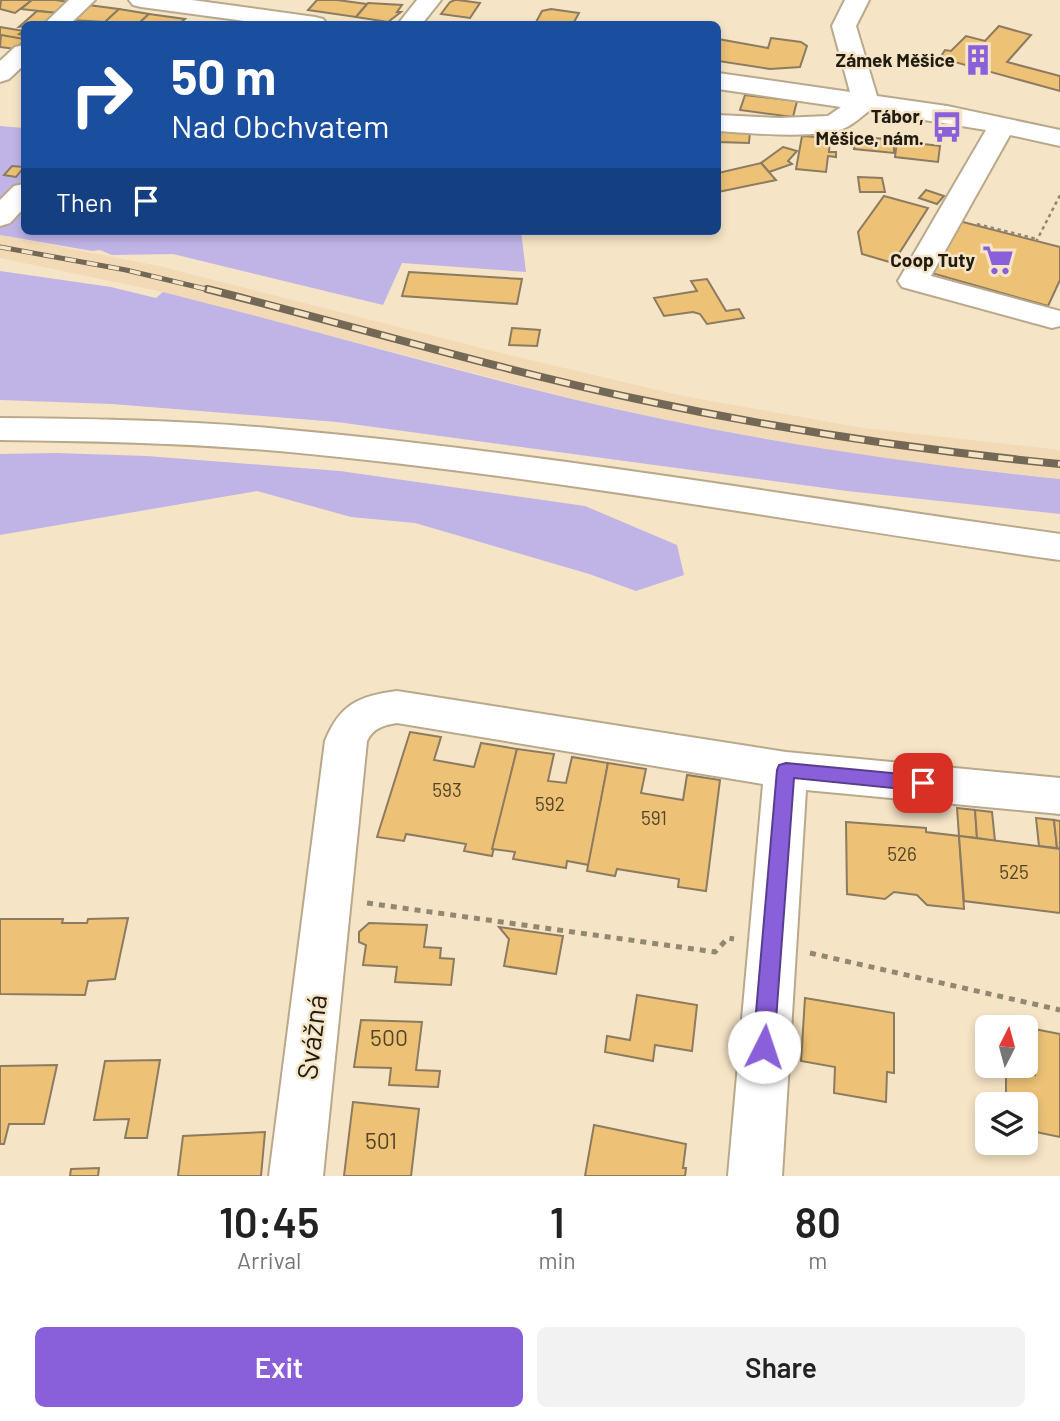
<!DOCTYPE html>
<meta charset="utf-8">
<style>
body{margin:0;font-family:Barlow,sans-serif;background:#f2f2f2;color:#222;height:100vh;display:flex;flex-direction:column;font-size:26px;white-space:nowrap}
*{box-sizing:border-box;margin:0}
p{font-size:23px;color:#767676}
.icon{flex:none;width:38px;height:38px;fill:none;stroke:currentColor;stroke-width:2;stroke-linecap:round;stroke-linejoin:round}
.map{position:relative;height:1176px;overflow:hidden}
.side{display:flex;flex-direction:column;background:#fff;flex:1}
.side>*{flex:none}
.hud{position:absolute;left:21px;top:21px;width:700px;height:214px;border-radius:10px;box-shadow:0 4px 10px #0003;background:#1a4fa0;color:#fff;overflow:hidden}
.needle{width:46px;rotate:6deg}
.tools{position:absolute;left:975px;top:1015px;display:grid;gap:14px}
.tools a{display:grid;place-items:center;width:63px;height:63px;border-radius:10px;background:#fff;box-shadow:0 4px 10px #0003;font-size:35px}
.pin{position:absolute;display:grid;place-items:center;width:60px;height:60px;color:#fff;margin:-30px;border-radius:14px;box-shadow:0 4px 10px #0006}
.me{position:absolute;width:77px;margin:-38px;rotate:4deg;stroke-linejoin:round;filter:drop-shadow(0 0 5px #0008)}
.turn{display:flex;align-items:center;gap:24px;height:147px;padding:0 35px;font-size:32px}
.turn .icon{width:91px;height:91px;stroke-width:2.5}
.turn b{display:block;font-size:49px;line-height:60px}
.then{display:flex;align-items:center;height:66px;padding:0 35px;background:#0003;gap:14px;font-size:26px}
.eta{display:flex;justify-content:space-evenly;align-items:center;height:119px;text-align:center}
.eta b{font-size:42px;font-weight:600;line-height:49px}
.primary-button{display:flex;gap:14px;margin-top:auto;padding:14px 35px}
.primary-button a{flex:1;height:80px;border-radius:10px;background:#895fda;color:#fff;font-size:28px;font-weight:600;line-height:80px;text-align:center}
.primary-button a+a{background:#f2f2f2;color:#222}
.map>svg:first-child{display:block}
.built{fill:#f1dab5}
.green{fill:#c0b4e7}
.building{fill:#edc276;stroke:#8c7b60;stroke-width:2}
.lines{fill:none;stroke-linecap:round;stroke-linejoin:round}
.minor-casing{stroke:#b9a88b;stroke-width:4}
.major-casing{stroke:#b9a88b;stroke-width:4}
.path-far1{stroke:#938772;stroke-width:2.5;stroke-dasharray:3.5 3.5;stroke-linecap:butt}
.path{stroke:#938772;stroke-width:5;stroke-dasharray:6 6;stroke-linecap:butt}
.minor{fill:#fff;fill-rule:evenodd}
.major{fill:#fff;fill-rule:evenodd}
.rail-far1-casing{stroke:#736856;stroke-width:5}
.rail-casing{stroke:#736856;stroke-width:8}
.rail-far1{stroke:#f6e4c6;stroke-width:3.5;stroke-dasharray:11;stroke-linecap:butt}
.rail{stroke:#f6e4c6;stroke-width:5;stroke-dasharray:15;stroke-linecap:butt}
.route{fill:#895fda;stroke:#593e8e;stroke-width:2}
.labels{text-anchor:middle;stroke-width:5;stroke-linejoin:round;paint-order:stroke}
.far-poi-label{font-size:19px;font-weight:bold;fill:#211b10;stroke:#f6e4c6;text-anchor:end}
.number-label{font-size:19px;fill:#54452a}
.near-number-label{font-size:23px;fill:#54452a}
.near-street-label{font-size:28px;fill:#211b10;stroke:#f6e4c6}
</style>
<div class="map">
<svg width="1060" height="1176" viewBox="0 0 1060 1176">
<rect width="100%" height="100%" fill="#f6e4c6"/>
<!-- built -->
<polygon class="built" points="0,235 159,266 505,354 683,396 863,428 1060,450 1060,479 861,456 672,421 569,398 163,292 0,258"/>
<!-- green -->
<g class="green">
<polygon points="0,126 24,128 24,231 521,231 526,272 402,263 383,305 173,254 112,255 100,250 92,251 0,235"/>
<path d="M0 271 111 287 156 298 163 292C298 326 432 365 568 398 730 437 894 462 1060 479V514L847 491 337 422 112 404 0 400Z"/>
<polygon points="56,453 147,456 340,471 585,506 677,545 684,575 636,591 589,574 415,523 351,517 257,491 0,535 0,454"/>
</g>
<!-- building -->
<g class="building">
<polygon points="1,0 32,0 15,13 0,9"/>
<polygon points="32,0 55,0 70,2 57,13 21,9"/>
<polygon points="317,0 337,0 367,4 356,17 308,10"/>
<polygon points="455,0 458,0 480,3 470,18 441,14 450,2"/>
<polygon points="368,3 402,5 397,12 401,12 388,22 356,17"/>
<polygon points="88,5 119,9 105,22 71,20"/>
<polygon points="119,9 149,14 138,24 105,22"/>
<polygon points="551,9 579,13 574,22 605,24 535,24 542,11"/>
<polygon points="37,11 57,13 44,24 19,27"/>
<polygon points="149,14 185,19 179,24 138,24"/>
<polygon points="999,26 1031,35 1007,62 1060,76 1060,91 940,58 945,50 951,51 966,36 985,41"/>
<polygon points="0,27 24,31 19,34 24,36 21,39 0,35"/>
<polygon points="1,35 24,39 24,41 15,49 0,47"/>
<polygon points="771,38 801,42 807,46 800,67 770,69 718,61 718,39 768,48"/>
<polygon points="745,95 797,101 793,117 740,110"/>
<polygon points="718,129 750,131 749,143 718,142"/>
<polygon points="802,136 830,138 829,152 836,152 836,157 828,156 826,172 796,169"/>
<polygon points="855,136 894,140 894,153 854,149"/>
<polygon points="897,141 940,146 938,162 895,157"/>
<polygon points="783,147 797,151 788,161 792,164 769,172 761,163"/>
<polygon points="761,163 776,180 718,192 718,173"/>
<polygon points="12,166 24,167 16,177 4,175"/>
<polygon points="858,177 882,178 885,192 860,192"/>
<polygon points="926,190 944,196 937,204 919,198"/>
<polygon points="884,196 928,208 893,263 862,254 858,232"/>
<polygon points="959,221 1060,247 1060,280 1048,306 928,272"/>
<polygon points="409,272 522,279 517,304 402,296"/>
<polygon points="707,279 726,311 739,309 744,318 707,324 700,314 693,312 664,316 654,298 697,291 691,281"/>
<polygon points="512,328 540,330 537,346 509,345"/>
<polygon points="410,732 441,737 434,760 474,767 481,743 517,749 492,856 464,851 466,844 406,834 404,841 377,837"/>
<polygon points="517,749 554,754 548,781 566,783 572,757 608,763 589,865 567,861 566,868 513,859 515,852 492,849"/>
<polygon points="608,763 646,769 641,793 683,800 687,775 720,780 706,891 678,887 679,879 617,869 615,876 587,871"/>
<polygon points="957,808 975,810 977,838 959,836"/>
<polygon points="975,810 992,812 995,841 977,838"/>
<polygon points="1036,818 1054,820 1057,848 1039,846"/>
<polygon points="1054,820 1060,821 1060,849 1057,848"/>
<polygon points="846,822 926,828 926,832 959,836 964,909 927,905 917,895 894,892 885,899 847,894"/>
<polygon points="959,836 1060,849 1060,913 964,901"/>
<polygon points="128,918 115,979 88,981 85,995 0,994 0,919 63,919 62,923 87,923 88,919"/>
<polygon points="369,923 427,925 424,947 441,948 440,958 454,959 451,985 395,982 397,967 363,965 366,945 359,942 359,932"/>
<polygon points="499,927 563,936 556,974 504,966 509,939"/>
<polygon points="637,995 697,1005 692,1051 655,1045 653,1061 605,1052 607,1036 630,1040"/>
<polygon points="805,998 894,1013 894,1073 887,1072 886,1102 834,1093 835,1067 801,1061"/>
<polygon points="361,1020 422,1022 416,1070 440,1071 438,1087 389,1085 391,1068 354,1067"/>
<polygon points="1034,1029 1060,1034 1060,1137 1026,1130 1026,1104 1006,1104 1006,1070 1035,1075"/>
<polygon points="160,1060 147,1138 125,1138 129,1119 94,1120 105,1061"/>
<polygon points="57,1065 44,1124 9,1124 4,1144 0,1144 0,1066"/>
<polygon points="353,1102 419,1109 411,1176 344,1176"/>
<polygon points="594,1125 686,1144 683,1168 686,1168 685,1176 585,1176"/>
<polygon points="265,1132 261,1176 178,1176 183,1136"/>
<polygon points="99,1168 98,1176 70,1176 71,1169"/>
</g>
<g class="lines">
<defs>
<g id="minor">
<polygon points="69,0 95,0 70,24 44,24"/>
<polygon points="129,0 192,0 315,17 323,19 327,24 267,24 141,7 133,5"/>
<polygon points="417,0 441,0 422,24 398,24"/>
<path d="M845 0H869L856 26 877 96 947 106 1060 130V146L1010 135 931 276 1060 311V326L1052 328 902 287 898 281 986 130 869 111C862 116 855 123 847 127 822 140 748 133 718 131V115L780 118 828 116 841 107 718 89V73L850 92 832 26Z"/>
<polygon points="24,45 24,65 9,79 0,82 0,61 15,47"/>
<polygon points="24,184 24,208 10,223 0,226 0,200 14,186"/>
<path d="M397 691 786 752 1060 778V814L806 790 782 1176H728L763 784 397 723C384 725 373 728 367 741L323 1176H269L325 741C340 704 359 696 397 691Z"/>
</g>
<path id="major" d="M0 418C93 419 186 420 279 429 540 452 800 498 1060 534V560C800 523 541 475 279 451 186 443 93 441 0 440Z"/>
</defs>
<!-- minor casing -->
<use href="#minor" class="minor-casing"/>
<!-- major casing -->
<use href="#major" class="major-casing"/>
<!-- path-far1 -->
<g class="path-far1">
<polyline points="977,224 1037,239"/>
<polyline points="1036,242 1060,195"/>
</g>
<!-- path -->
<g class="path">
<polyline points="367,903 715,952 728,938 734,939"/>
<polyline points="810,953 1060,1010"/>
</g>
<!-- minor -->
<use href="#minor" class="minor"/>
<!-- major -->
<use href="#major" class="major"/>
<defs>
<polyline id="rail-far1" points="0,247 126,270 214,291"/>
<path id="rail" d="M207 289C351 325 492 368 637 399 777 429 918 450 1060 464"/>
</defs>
<!-- rail-far1 casing -->
<use href="#rail-far1" class="rail-far1-casing"/>
<!-- rail casing -->
<use href="#rail" class="rail-casing"/>
<!-- rail-far1 -->
<use href="#rail-far1" class="rail-far1"/>
<!-- rail -->
<use href="#rail" class="rail"/>
</g>
<!-- route -->
<polygon class="route" points="786,763 923,776 929,778 932,783 929,788 923,791 794,778 774,1047 771,1054 764,1057 757,1054 753,1047 777,770 779,765"/>
<!-- icons -->
<defs>
<symbol id="building-bare" viewBox="-9 -9 18 18"><path d="M-4-6H4V6H1V3H-1V6H-4ZM-2.5-4.3h1.7v1.8h-1.7ZM.8-4.3h1.7v1.8H.8ZM-2.5-1h1.7V.8h-1.7ZM.8-1h1.7V.8H.8Z" fill="#895fda" stroke="#f6e4c6" stroke-width="2.5" paint-order="stroke"/></symbol>
<symbol id="bus-bare" viewBox="-9 -9 18 18"><path d="M-5-6H5V4H4V6H2V4H-2V6H-4V4H-5ZM-3.5-4V0h7V-4ZM-3.5 1.2v1.5H-2V1.2ZM2 1.2v1.5H3.5V1.2Z" fill="#895fda" stroke="#f6e4c6" stroke-width="2.5" paint-order="stroke"/></symbol>
<symbol id="supermarket-bare" viewBox="-9 -9 18 18"><path d="M-6-5.5h2.5l.6 2H6L4.5 2H-2.5L-4.4-4H-6ZM-1.5 3.2a1.3 1.3 0 1 0 .1 0ZM3 3.2a1.3 1.3 0 1 0 .1 0Z" fill="#895fda" stroke="#f6e4c6" stroke-width="2.5" paint-order="stroke"/></symbol>
</defs>
<g fill-rule="evenodd">
<use href="#building-bare" x="956" y="38" width="44" height="44"/>
<use href="#bus-bare" x="925" y="105" width="44" height="44"/>
<use href="#supermarket-bare" x="976" y="238" width="44" height="44"/>
</g>
<g class="labels">
<!-- far-poi labels -->
<g class="far-poi-label">
<text x="955" y="67">Zámek Měšice</text>
<text x="924" y="123">Tábor,<tspan x="924" dy="22">Měšice, nám.</tspan></text>
<text x="975" y="267">Coop Tuty</text>
</g>
<!-- number labels -->
<g class="number-label">
<text x="447" y="797">593</text>
<text x="550" y="811">592</text>
<text x="654" y="825">591</text>
<text x="902" y="861">526</text>
<text x="1014" y="879">525</text>
</g>
<!-- near-number labels -->
<g class="near-number-label">
<text x="389" y="1046">500</text>
<text x="381" y="1149">501</text>
</g>
<!-- near-street labels -->
<g class="near-street-label">
<text transform="translate(312 1037) rotate(-83)" y="10">Svážná</text>
</g>
</g>
</svg>
<div class="tools">
<a><svg class="needle" viewBox="-14 -14 28 28"><path d="M0-13l5 13h-10z" fill="#e53935"/><path d="M0 13l5-13h-10z" fill="#767676"/></svg></a>
<a><svg class="icon" aria-label="layers" viewBox="0 0 24 24"><path d="M12 4l9 5-9 5-9-5zM3 14l9 5 9-5"/></svg></a>
</div>
<div class="pin" style="left:923px;top:783px;background:#d93025"><svg class="icon" aria-label="arrive" viewBox="0 0 24 24"><path d="M6 21V4h12l-3 4 3 4H6"/></svg></div>
<svg class="me" style="left:764px;top:1047px" viewBox="-20 -20 40 40"><circle r="19" fill="#fff"/><path d="M0-13L10 11 0 6-10 11z" fill="#895fda"/></svg>
<div class="hud">
<div class="turn"><svg class="icon" aria-label="right" viewBox="0 0 24 24"><path d="M7 20v-9h11M14 6l5 5-5 5"/></svg><div><b>50 m</b>Nad Obchvatem</div></div>
<div class="then">Then<svg class="icon" aria-label="arrive" viewBox="0 0 24 24"><path d="M6 21V4h12l-3 4 3 4H6"/></svg></div>
</div>
</div>
<section class="side">
<div class="eta">
<div><b>10:45</b><p>Arrival</p></div>
<div><b>1</b><p>min</p></div>
<div><b>80</b><p>m</p></div>
</div>
<div class="primary-button"><a>Exit</a><a>Share</a></div>
</section>
